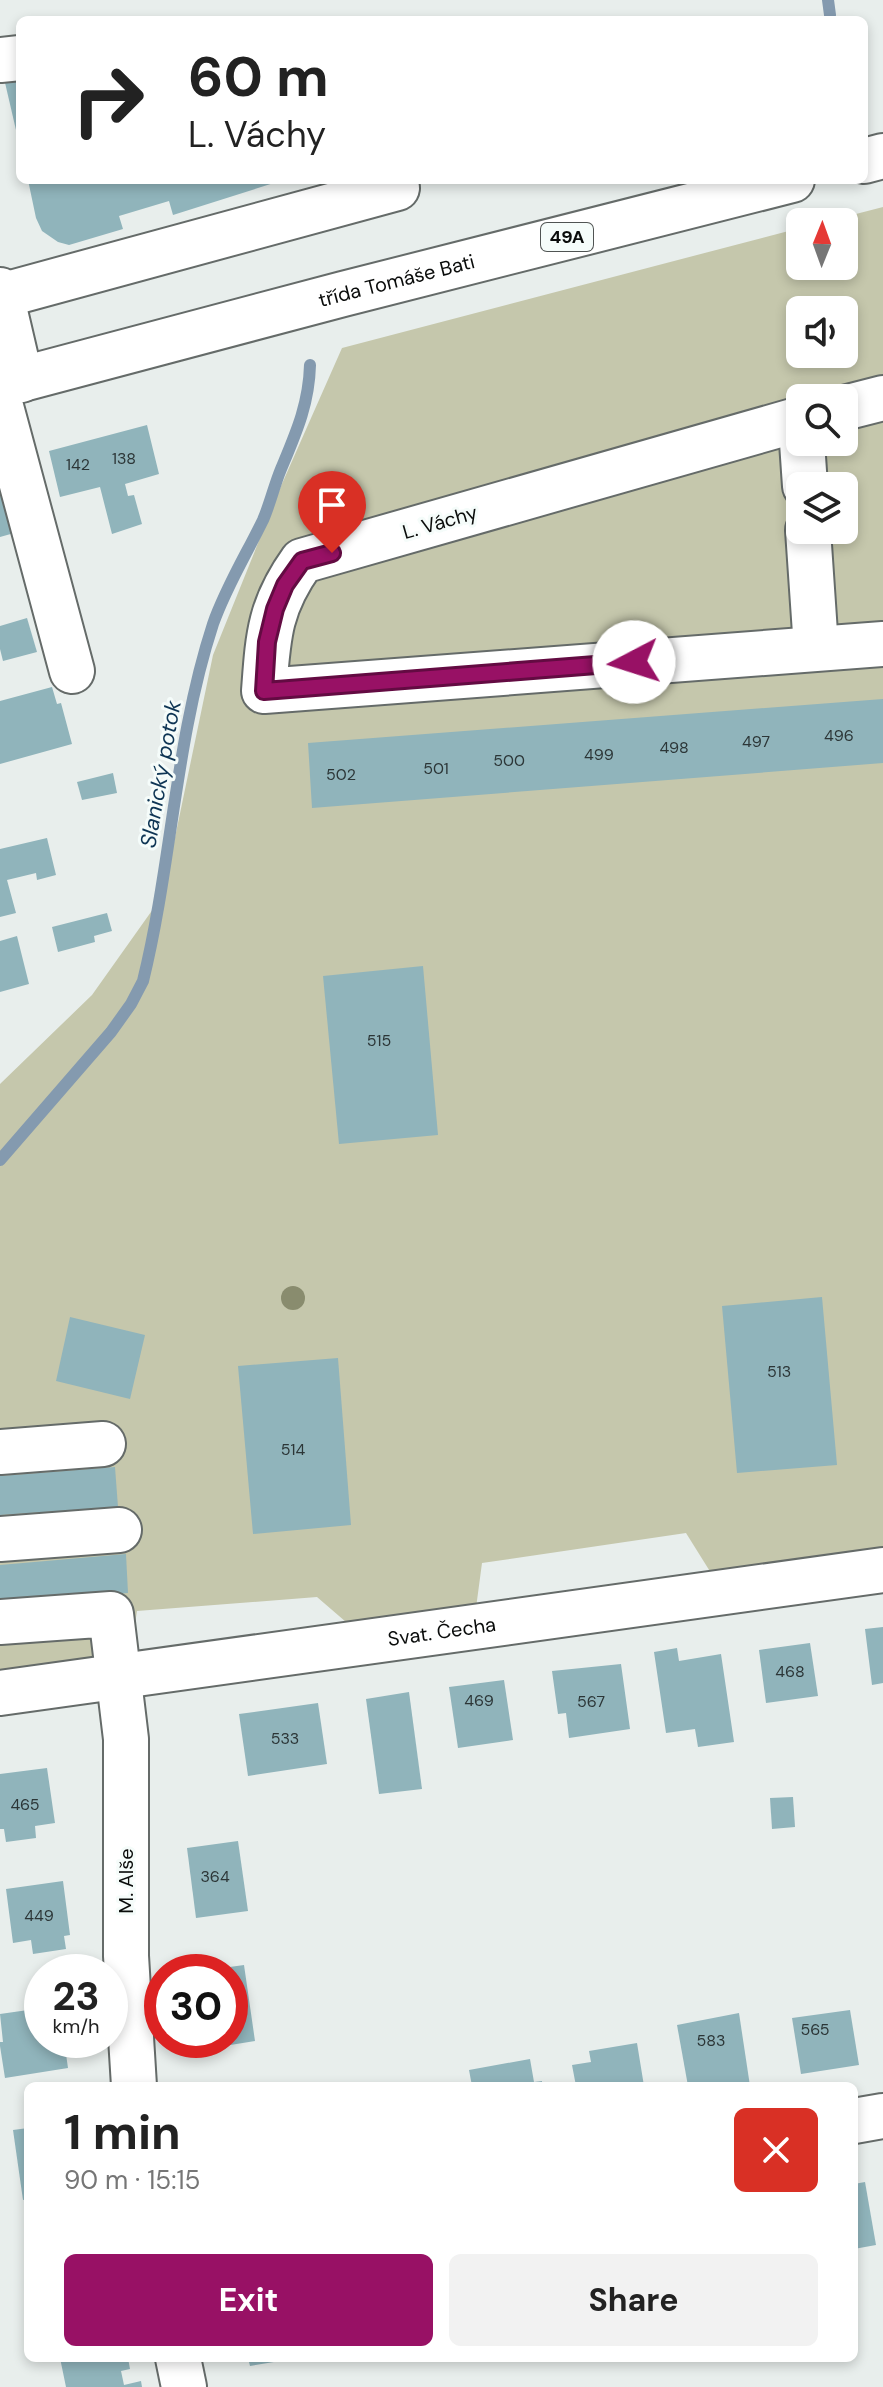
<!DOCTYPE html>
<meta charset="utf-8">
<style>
body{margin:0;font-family:"DM Sans",sans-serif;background:#f2f2f2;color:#222;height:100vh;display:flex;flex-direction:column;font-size:30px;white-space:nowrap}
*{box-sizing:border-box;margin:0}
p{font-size:26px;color:#767676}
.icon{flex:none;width:44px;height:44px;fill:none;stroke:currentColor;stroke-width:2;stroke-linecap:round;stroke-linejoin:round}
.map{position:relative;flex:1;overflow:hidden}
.drawer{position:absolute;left:24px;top:2082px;width:834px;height:280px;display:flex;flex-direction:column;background:#fff;border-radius:12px;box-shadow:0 4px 12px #0003}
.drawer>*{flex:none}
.guide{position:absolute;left:16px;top:16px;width:852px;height:168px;border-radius:12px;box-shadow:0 4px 12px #0003;background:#fff;color:#222;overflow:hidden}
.needle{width:52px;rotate:1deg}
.tools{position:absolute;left:786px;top:208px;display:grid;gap:16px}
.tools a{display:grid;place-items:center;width:72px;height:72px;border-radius:12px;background:#fff;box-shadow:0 4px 12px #0003;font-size:40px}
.speed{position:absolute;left:24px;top:1954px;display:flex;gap:16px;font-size:40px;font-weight:700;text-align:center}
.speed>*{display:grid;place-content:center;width:104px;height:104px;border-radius:50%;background:#fff;box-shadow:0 4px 12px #0003;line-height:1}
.speed small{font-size:20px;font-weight:400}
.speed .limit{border:12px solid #d22;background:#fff;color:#111}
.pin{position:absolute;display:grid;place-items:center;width:68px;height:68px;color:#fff;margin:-82px -34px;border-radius:50% 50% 50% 0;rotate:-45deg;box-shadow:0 0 8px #0007}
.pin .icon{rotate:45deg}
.me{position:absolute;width:88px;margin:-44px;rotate:265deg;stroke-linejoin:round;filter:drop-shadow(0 0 6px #0008)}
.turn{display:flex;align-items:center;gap:28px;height:168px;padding:0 40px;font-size:36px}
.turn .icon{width:104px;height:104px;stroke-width:2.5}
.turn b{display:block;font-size:56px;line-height:68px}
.round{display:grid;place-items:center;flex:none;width:84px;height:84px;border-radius:12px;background:#f2f2f2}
.overview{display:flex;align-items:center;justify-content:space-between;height:136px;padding:0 40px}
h1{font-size:48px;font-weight:700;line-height:60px}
.primary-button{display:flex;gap:16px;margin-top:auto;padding:16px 40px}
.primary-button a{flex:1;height:92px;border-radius:12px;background:#981165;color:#fff;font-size:32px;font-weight:700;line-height:92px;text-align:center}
.primary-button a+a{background:#f2f2f2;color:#222}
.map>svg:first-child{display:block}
.green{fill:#c5c7ac;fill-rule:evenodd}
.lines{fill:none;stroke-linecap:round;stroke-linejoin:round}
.stream{stroke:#849aaf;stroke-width:12}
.building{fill:#90b4bb}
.minor-casing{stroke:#656b69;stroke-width:48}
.major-casing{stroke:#656b69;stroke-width:48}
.minor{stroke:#fff;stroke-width:44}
.major{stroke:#fff;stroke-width:44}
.tree{fill:#898c6e}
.route-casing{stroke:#630b42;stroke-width:20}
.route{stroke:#981165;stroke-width:14}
.labels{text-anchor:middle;stroke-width:6;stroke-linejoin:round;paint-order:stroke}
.number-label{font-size:16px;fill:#2c3637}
.shield{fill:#f5fcfa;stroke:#505453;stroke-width:2}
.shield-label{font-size:18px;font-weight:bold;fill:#0a0c0b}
.street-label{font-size:20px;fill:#0a0c0b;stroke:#f5fcfa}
.water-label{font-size:22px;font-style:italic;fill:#0e3554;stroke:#f5fcfa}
</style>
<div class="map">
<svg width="883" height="2387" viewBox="0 0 883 2387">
<rect width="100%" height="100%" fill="#e8eeec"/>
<!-- green -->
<path class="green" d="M883 207V1550L711 1573 686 1533 482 1563 476 1608 346 1622 317 1597 137 1611 135 1624 119 1653 0 1673V1084L92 995 163 895 213 655 281 486 342 348 800 228V266H844V222H825ZM800 310H844V354H800ZM800 398H844V442H800ZM800 486H844V530H800Z"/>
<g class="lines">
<!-- stream -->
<g class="stream">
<polyline points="828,0 830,15"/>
<path d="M0 1160 111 1032 131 1004 143 981C172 863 175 740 213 624 226 587 246 555 263 520 270 504 274 486 281 469 296 433 309 404 310 365"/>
</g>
</g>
<!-- building -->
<g class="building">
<polygon points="20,73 20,143 19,143 3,74"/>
<polygon points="28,180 280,180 280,181 173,215 169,201 119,216 123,229 69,245 58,242 42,231 36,218"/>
<polygon points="147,425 159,474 125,484 128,496 134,495 142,524 112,534 100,487 60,497 49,451"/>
<polygon points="0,464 25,530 0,537"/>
<polygon points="27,618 37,652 3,661 0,649 0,626"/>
<polygon points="52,687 57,704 61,703 72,744 0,764 0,701"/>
<polygon points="883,699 883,763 312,808 308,743"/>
<polygon points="113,773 117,793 82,800 77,782"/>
<polygon points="47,838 56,875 37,880 36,873 7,880 16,913 0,917 0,849"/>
<polygon points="107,913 112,931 94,936 95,942 58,952 52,927"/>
<polygon points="17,936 29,984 0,992 0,941"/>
<polygon points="423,966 438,1135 339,1144 323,976"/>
<polygon points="822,1297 837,1465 737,1473 722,1306"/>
<polygon points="70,1317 145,1335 130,1399 56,1381"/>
<polygon points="338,1358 351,1525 253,1534 238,1366"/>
<polygon points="115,1467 118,1507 0,1515 0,1476"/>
<polygon points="126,1554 128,1593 0,1604 0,1565"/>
<polygon points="883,1627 883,1683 872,1685 865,1629"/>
<polygon points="810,1643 818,1696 766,1703 759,1650"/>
<polygon points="677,1648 679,1661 721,1654 734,1742 698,1747 695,1729 666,1733 654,1652"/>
<polygon points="621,1664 630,1729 569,1738 566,1713 558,1714 552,1671"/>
<polygon points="504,1680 513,1740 458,1748 449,1687"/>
<polygon points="409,1692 422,1789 379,1794 366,1699"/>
<polygon points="318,1703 327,1764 248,1776 239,1714"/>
<polygon points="47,1768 55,1823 35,1826 36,1838 6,1842 4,1829 0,1829 0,1774"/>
<polygon points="793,1797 795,1827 772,1829 770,1798"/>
<polygon points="238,1841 248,1911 196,1918 187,1848"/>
<polygon points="63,1881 70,1935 64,1936 66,1949 33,1954 31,1940 13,1943 6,1889"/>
<polygon points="244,1965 255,2041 218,2047 217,2040 230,2040 230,1972 208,1970"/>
<polygon points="42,2008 42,2040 64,2040 68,2068 5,2078 0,2046 0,2042 3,2042 0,2014"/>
<polygon points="850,2010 859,2065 801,2074 792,2018"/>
<polygon points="739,2013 750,2086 688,2086 677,2025"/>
<polygon points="637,2043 644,2086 576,2086 572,2065 591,2062 589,2051"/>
<polygon points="530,2059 534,2082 542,2081 542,2086 472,2086 469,2070"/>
<polygon points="28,2128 28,2199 23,2200 13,2130"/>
<polygon points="865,2182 876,2245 854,2249 854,2184"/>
<polygon points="60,2358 128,2358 130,2369 121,2371 124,2385 141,2381 142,2387 66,2387"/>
<polygon points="248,2358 286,2358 286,2360 250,2366"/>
</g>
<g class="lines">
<defs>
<g id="minor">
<polyline points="0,60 20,58"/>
<polyline points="0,290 21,380"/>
<polyline points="0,296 397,188 394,180"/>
<polyline points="0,403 72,671"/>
<polyline points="844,408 883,398"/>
<path d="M800 419 302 561C269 607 268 637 264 691L883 644"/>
<polyline points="802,442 805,486"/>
<polyline points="808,530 816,648"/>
<polyline points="0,1452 103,1444"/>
<polyline points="0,1539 119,1530"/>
<polyline points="0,1622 111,1614 126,1739 126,1956 134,2086"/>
<path id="s1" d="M0 1693 883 1570"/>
<polyline points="854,2121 883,2116"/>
<polyline points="178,2358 184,2387"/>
</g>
<g id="major">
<polyline points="864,161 883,156"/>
<path id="s2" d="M0 385 343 294 792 180"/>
</g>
</defs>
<!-- minor casing -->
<use href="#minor" class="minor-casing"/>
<!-- major casing -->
<use href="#major" class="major-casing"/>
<!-- minor -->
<use href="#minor" class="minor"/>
<!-- major -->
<use href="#major" class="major"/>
</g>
<!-- trees -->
<circle class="tree" cx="293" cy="1298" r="12"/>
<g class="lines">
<defs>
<polyline id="route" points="332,553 302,561 285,585 275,609 267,642 264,691 634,662"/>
</defs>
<!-- route casing -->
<use href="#route" class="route-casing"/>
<!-- route -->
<use href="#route" class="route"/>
</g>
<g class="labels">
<!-- number labels -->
<g class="number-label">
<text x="124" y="464">138</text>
<text x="78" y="470">142</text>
<text x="839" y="741">496</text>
<text x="756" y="747">497</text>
<text x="674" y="753">498</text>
<text x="599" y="760">499</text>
<text x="509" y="766">500</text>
<text x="436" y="774">501</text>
<text x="341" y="780">502</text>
<text x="379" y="1046">515</text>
<text x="779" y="1377">513</text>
<text x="293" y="1455">514</text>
<text x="790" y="1677">468</text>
<text x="479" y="1706">469</text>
<text x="591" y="1707">567</text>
<text x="285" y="1744">533</text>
<text x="25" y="1810">465</text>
<text x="215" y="1882">364</text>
<text x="39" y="1921">449</text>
<text x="815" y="2035">565</text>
<text x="711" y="2046">583</text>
</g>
<!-- shield labels -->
<rect class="shield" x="541" y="223" width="52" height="28" rx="6"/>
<g class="shield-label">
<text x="567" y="243">49A</text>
</g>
<!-- street labels -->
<g class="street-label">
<text dy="7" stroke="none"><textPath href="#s2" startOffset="410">třída Tomáše Bati</textPath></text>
<text transform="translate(440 522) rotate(-16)" y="7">L. Váchy</text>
<text dy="7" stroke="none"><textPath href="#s1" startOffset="446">Svat. Čecha</textPath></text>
<text transform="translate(126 1881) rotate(-90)" y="7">M. Alše</text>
</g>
<!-- water labels -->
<g class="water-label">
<text transform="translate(160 774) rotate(-80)" y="8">Slanický potok</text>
</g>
</g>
</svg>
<div class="tools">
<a><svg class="needle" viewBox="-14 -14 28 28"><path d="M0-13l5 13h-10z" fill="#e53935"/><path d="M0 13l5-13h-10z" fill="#767676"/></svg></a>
<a><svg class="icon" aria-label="sound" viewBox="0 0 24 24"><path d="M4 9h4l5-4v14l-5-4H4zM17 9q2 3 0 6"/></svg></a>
<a><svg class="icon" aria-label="search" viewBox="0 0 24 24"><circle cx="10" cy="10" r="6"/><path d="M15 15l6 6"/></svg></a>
<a><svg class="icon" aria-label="layers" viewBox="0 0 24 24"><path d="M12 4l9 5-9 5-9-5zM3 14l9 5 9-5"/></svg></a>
</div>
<div class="speed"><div>23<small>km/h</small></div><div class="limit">30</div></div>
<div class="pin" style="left:332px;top:553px;background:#d93025"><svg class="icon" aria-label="arrive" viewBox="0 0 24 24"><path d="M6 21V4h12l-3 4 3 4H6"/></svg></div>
<svg class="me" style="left:634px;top:662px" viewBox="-20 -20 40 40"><circle r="19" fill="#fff"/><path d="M0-13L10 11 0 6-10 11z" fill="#981165"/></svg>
<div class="guide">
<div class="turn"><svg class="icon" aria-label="right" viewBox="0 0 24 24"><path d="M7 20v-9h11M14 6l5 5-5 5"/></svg><div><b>60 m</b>L. Váchy</div></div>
</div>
<section class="drawer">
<div class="overview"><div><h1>1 min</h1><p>90 m · 15:15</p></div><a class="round" style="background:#d93025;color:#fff"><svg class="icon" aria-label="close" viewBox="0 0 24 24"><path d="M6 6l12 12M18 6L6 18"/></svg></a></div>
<div class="primary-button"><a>Exit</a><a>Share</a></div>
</section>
</div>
